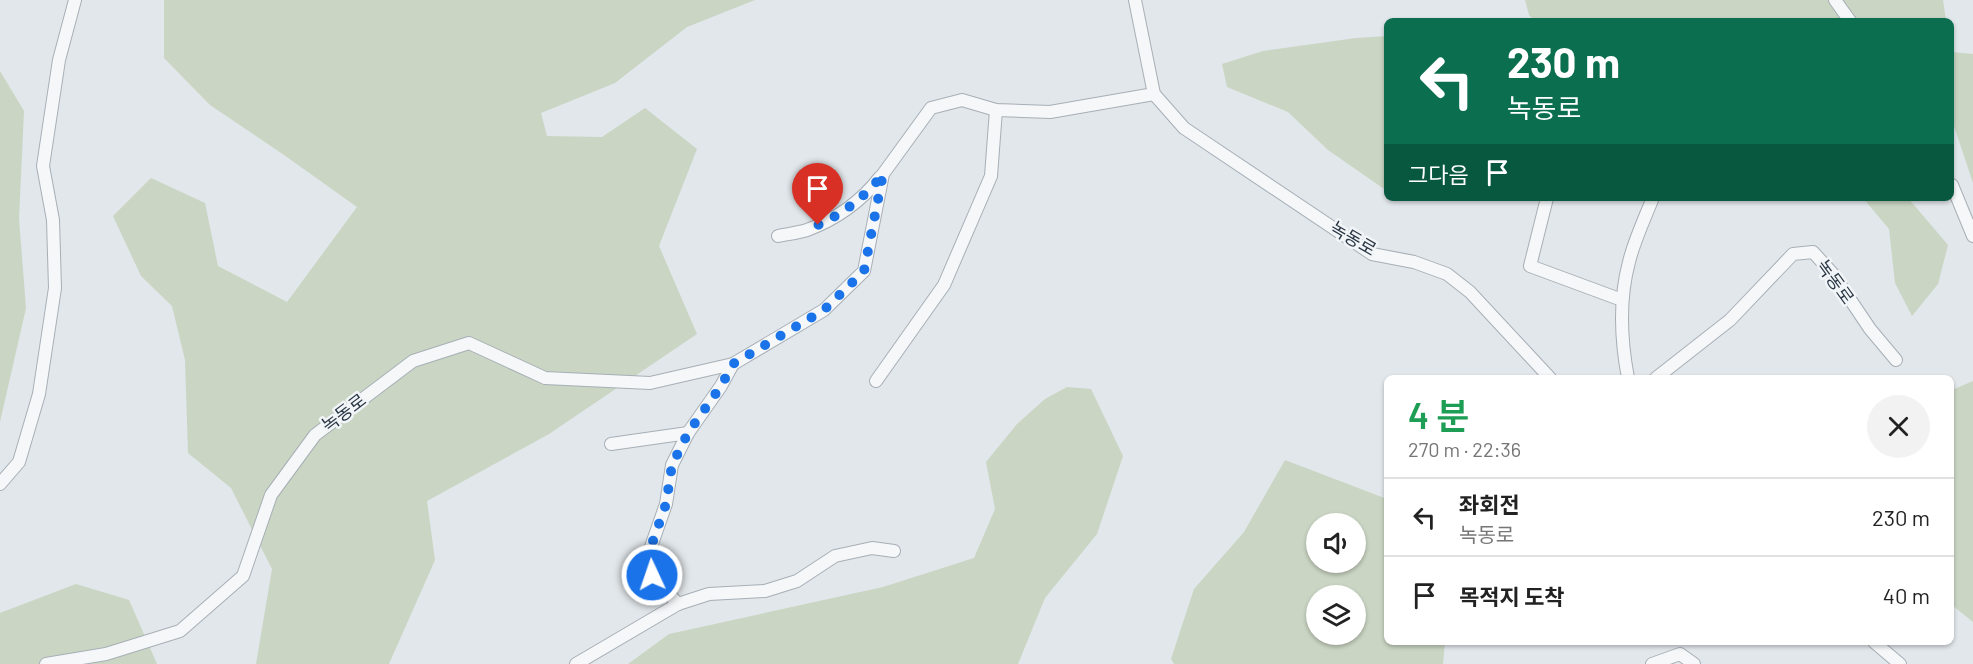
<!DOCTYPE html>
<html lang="ko">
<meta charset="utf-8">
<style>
body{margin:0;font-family:Barlow,"Noto Sans KR",sans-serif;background:#f2f2f2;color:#222;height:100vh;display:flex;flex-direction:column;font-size:22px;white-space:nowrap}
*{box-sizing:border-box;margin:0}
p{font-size:20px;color:#767676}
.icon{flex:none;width:33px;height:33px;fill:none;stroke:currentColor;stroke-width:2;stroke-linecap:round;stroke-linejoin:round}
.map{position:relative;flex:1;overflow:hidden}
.side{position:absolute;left:1384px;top:375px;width:570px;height:270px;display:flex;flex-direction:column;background:#fff;border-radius:9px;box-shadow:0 2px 4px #0004}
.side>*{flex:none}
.top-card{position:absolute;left:1384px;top:18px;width:570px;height:183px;border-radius:9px;box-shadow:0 2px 4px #0004;background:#0b6e4f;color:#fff;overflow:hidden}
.tools{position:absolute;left:1306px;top:513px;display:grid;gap:12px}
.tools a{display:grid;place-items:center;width:60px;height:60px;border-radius:50%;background:#fff;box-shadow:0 2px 4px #0004;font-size:30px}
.pin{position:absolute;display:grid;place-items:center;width:51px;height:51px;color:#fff;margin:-62px -26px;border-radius:50% 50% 50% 0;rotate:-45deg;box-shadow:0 0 6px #0007}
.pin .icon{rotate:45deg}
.me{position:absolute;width:66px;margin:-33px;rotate:357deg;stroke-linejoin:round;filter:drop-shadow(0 0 4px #0008)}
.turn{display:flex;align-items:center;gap:21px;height:126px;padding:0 24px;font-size:27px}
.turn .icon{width:78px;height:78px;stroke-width:2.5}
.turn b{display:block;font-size:42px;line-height:51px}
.then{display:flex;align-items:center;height:57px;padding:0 24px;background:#0003;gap:12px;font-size:22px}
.round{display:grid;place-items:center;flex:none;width:63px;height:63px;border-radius:32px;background:#f2f2f2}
.head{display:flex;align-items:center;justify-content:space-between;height:102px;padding:0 24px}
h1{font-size:36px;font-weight:600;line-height:45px;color:#1e9e55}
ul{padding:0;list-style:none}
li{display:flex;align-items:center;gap:18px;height:78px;padding:0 24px;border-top:2px solid #e0e0e0}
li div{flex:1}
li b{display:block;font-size:22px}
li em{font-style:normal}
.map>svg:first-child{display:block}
.green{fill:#cad5c3;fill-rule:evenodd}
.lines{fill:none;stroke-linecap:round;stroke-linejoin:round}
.street-casing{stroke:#a7afb6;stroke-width:14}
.street{stroke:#f5f7f9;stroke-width:12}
.route{stroke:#1a73e8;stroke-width:10;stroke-dasharray:0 18}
.labels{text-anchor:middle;stroke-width:5;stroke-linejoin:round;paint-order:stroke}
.street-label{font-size:18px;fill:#2a3744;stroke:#f2f5f8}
</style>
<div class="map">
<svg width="1973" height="664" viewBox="0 0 1973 664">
<rect width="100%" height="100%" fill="#e2e7eb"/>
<!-- green -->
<g class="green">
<polygon points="164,0 755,0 687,27 615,83 541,113 547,136 602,137 645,108 697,149 659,246 697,334 549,434 427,501 435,560 389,664 256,664 272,569 231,488 188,453 185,360 172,306 141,276 113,216 151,178 205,203 218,266 287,302 357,207 284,155 210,105 164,58"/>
<polygon points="1525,0 1943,0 1946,21 1535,21 1529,15"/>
<polygon points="1387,36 1387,191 1328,150 1288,112 1227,87 1222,64 1263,51 1356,38"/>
<polygon points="1952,52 1973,54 1973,183 1952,120"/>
<polygon points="0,71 24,111 19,219 26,308 0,422"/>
<polygon points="1863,198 1908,198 1948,245 1938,284 1912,316 1895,283 1889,229"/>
<polygon points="1973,381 1973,622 1952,605 1952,390"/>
<polygon points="1067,387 1091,389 1123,456 1097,534 1045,598 1018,664 628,664 669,634 883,587 974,558 995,509 986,462 1017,424 1045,399"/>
<path d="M1285 460 1387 499 1388 642H1445L1443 664H1174L1171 659 1194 589 1244 532ZM1317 524H1356V562H1317ZM1317 596H1356V634H1317Z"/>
<polygon points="76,584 129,600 157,664 0,664 0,613"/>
</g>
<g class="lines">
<defs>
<g id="street">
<polyline points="1835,0 1850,21"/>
<polyline points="1154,94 1184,128 1372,254 1414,262 1447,274 1470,292 1550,378"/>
<polyline points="1952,185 1973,236"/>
<polyline points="1547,198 1530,266 1622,300"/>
<path d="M778 236C787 234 798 233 807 230 835 220 862 201 880 177"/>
<polyline points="733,364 721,386 688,433 672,465 666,504 647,558 652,575 678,604 709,594 765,591 797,581 835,556 872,548 894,551"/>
<path d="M1628 378C1621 341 1619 299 1629 262 1634 241 1644 220 1652 200"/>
<polyline points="1656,378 1730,320 1793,254 1813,252 1833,274 1870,329 1896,360"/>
<polyline points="876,381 944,285 991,176 996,110"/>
<polyline points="611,444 688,433"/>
<polyline points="0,484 19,462 39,394 55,288 53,220 43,166 59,60 75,0"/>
<polyline points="1874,642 1900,664"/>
<polyline points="46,664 106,654 180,631 243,576 271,495 315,435 413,361 469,343 545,378 650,383 733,364 824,310 864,271 883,174 931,108 962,100 996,110 1050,112 1154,94 1135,0"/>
<polyline points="576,664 678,604"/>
<polyline points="1652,664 1680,654 1694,664"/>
</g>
</defs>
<!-- street casing -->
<use href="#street" class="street-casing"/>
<!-- street -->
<use href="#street" class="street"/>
</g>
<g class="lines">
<!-- route -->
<path class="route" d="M652 575 647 558 666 504 672 465 688 433 721 386 733 364 824 310 864 271 883 174C866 196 843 214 818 225"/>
</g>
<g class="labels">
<!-- street labels -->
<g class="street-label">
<text transform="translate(1353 239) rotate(30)" y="6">녹동로</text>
<text transform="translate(1835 282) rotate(54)" y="6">녹동로</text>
<text transform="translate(344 413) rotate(-37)" y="6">녹동로</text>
</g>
</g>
</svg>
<div class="tools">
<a><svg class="icon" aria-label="sound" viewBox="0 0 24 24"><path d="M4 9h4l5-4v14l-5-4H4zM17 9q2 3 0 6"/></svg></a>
<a><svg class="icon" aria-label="layers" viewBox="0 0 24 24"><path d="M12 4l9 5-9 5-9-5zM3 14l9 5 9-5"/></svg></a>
</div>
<div class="pin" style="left:818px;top:225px;background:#d93025"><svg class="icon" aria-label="arrive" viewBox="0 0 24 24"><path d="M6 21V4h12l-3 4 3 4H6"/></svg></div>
<svg class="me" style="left:652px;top:575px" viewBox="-20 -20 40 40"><circle r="17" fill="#1a73e8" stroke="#fff" stroke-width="3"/><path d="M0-11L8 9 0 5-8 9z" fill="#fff"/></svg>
<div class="top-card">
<div class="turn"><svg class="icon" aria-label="left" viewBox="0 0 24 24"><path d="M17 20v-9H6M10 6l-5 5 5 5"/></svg><div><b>230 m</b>녹동로</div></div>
<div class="then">그다음<svg class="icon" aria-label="arrive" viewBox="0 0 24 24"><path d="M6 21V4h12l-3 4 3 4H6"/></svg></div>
</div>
<section class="side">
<div class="head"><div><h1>4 분</h1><p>270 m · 22:36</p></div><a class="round"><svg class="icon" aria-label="close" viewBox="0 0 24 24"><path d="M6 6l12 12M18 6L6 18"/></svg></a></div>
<ul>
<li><svg class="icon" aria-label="left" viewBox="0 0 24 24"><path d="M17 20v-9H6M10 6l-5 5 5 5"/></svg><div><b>좌회전</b><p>녹동로</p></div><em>230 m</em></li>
<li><svg class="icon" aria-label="arrive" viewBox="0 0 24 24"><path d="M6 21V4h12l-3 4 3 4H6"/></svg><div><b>목적지 도착</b></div><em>40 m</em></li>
</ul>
</section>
</div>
